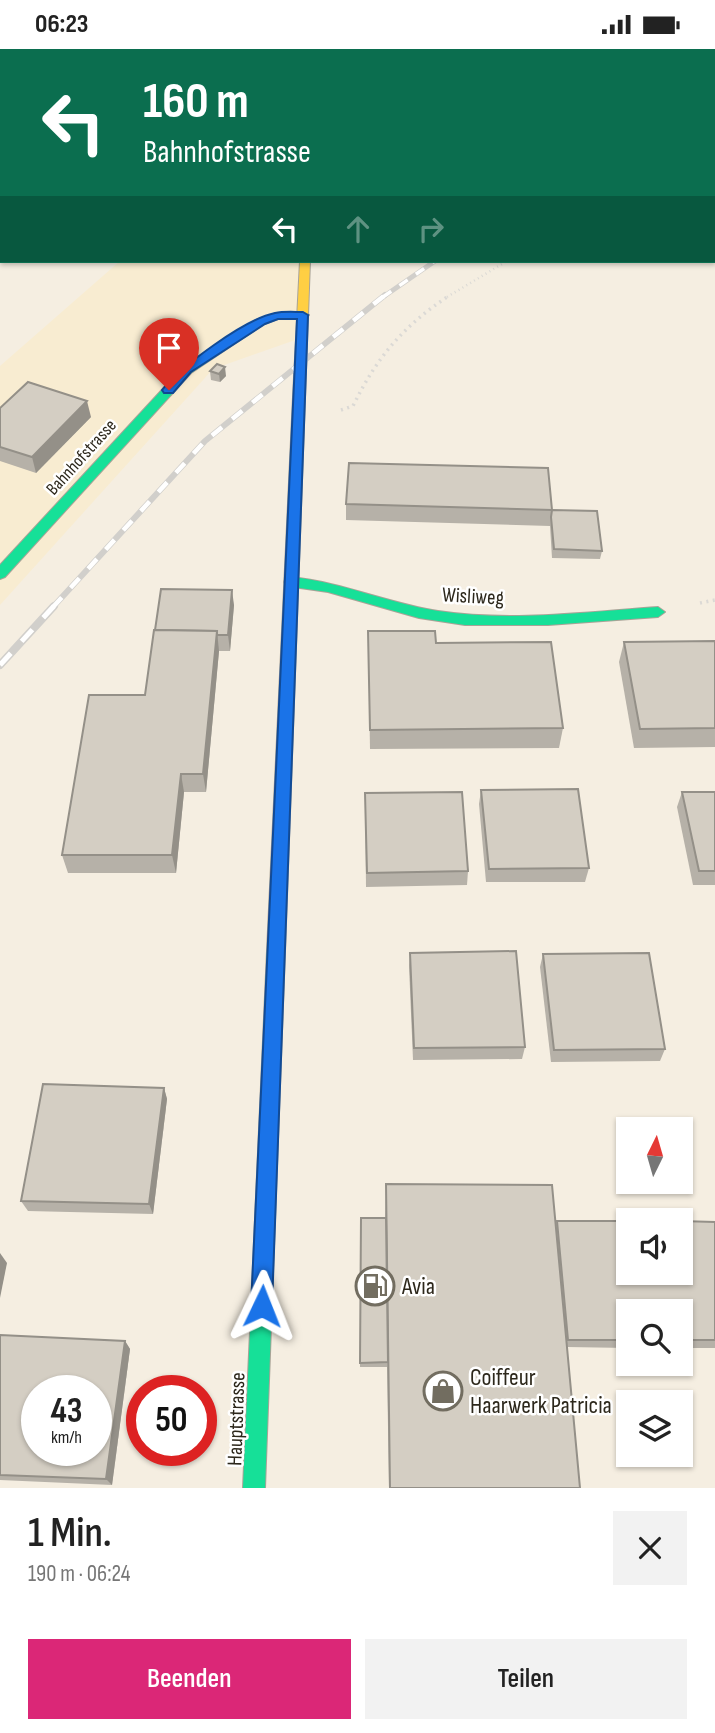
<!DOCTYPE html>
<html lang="de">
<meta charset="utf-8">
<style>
body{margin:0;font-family:"Sofia Sans Condensed",sans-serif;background:#f2f2f2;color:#222;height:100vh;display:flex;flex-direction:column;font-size:26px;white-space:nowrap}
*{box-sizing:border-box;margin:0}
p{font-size:23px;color:#767676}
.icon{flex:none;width:38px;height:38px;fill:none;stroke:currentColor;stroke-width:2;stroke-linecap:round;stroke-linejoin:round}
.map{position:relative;height:1439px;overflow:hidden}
.side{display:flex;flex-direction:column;background:#fff;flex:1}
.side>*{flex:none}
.top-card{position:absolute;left:0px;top:0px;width:716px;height:214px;box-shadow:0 2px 5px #0004;background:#0b6e4f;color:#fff;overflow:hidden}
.needle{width:46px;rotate:5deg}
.tools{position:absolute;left:616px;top:1068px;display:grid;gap:14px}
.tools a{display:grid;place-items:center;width:77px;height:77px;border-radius:0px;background:#fff;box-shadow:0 2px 5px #0004;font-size:35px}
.speed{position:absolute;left:21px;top:1326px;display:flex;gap:14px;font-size:35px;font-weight:700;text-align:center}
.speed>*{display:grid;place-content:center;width:91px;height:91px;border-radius:50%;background:#fff;box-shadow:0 2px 5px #0004;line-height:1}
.speed small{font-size:18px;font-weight:400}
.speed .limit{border:10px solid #d22;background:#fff;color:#111}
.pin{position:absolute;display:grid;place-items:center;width:60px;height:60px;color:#fff;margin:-72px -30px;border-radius:50% 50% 50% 0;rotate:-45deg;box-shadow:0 0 7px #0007}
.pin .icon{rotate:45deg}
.me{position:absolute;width:77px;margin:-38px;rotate:2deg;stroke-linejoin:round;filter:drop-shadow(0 0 5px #0008)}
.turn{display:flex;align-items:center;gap:24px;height:147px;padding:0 28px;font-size:32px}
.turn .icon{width:91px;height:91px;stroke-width:2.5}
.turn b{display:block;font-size:49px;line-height:60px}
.lanes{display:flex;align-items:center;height:66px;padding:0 28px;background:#0003;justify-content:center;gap:35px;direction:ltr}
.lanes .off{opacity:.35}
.round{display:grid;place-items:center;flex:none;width:74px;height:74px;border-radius:0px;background:#f2f2f2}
.overview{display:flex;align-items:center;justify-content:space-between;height:119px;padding:0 28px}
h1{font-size:42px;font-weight:600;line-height:52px}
.action{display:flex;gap:14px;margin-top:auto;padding:14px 28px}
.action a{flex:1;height:80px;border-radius:0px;background:#db2777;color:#fff;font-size:28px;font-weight:600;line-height:80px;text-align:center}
.action a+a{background:#f2f2f2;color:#222}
.status{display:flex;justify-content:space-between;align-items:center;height:49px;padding:0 35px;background:#fff;direction:ltr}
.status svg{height:19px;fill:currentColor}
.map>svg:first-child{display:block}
.built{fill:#f8ecd1}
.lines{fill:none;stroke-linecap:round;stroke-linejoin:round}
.street-casing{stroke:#a8a397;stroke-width:2}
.fast-casing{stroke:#a8a397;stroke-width:2}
.slow-casing{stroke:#a8a397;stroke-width:2}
.jam-casing{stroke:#a8a397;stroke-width:2}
.path-far1{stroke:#dbd9d5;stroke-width:2.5;stroke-dasharray:1 3.5;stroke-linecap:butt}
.path{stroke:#dbd9d5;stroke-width:3.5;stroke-dasharray:2 4.5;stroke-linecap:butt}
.street{fill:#fefcfa;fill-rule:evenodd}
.fast{fill:#16e098;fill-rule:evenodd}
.slow{fill:#ffcf43;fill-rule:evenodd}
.jam{fill:#f24e42;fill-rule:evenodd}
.rail-far2-casing{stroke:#d1cfcb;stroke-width:5}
.rail-far1-casing{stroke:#d1cfcb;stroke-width:6}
.rail-casing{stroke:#d1cfcb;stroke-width:8}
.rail-far2{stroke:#fff;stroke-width:3.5;stroke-dasharray:10;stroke-linecap:butt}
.rail-far1{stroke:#fff;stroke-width:4.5;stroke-dasharray:13;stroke-linecap:butt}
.rail{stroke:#fff;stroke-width:5;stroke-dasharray:16;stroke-linecap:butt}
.wall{fill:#b6b1a8}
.shaded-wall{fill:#949088}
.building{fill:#d4cec3;stroke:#949088;stroke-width:2;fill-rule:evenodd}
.route{fill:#1a73e8;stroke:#114b97;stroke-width:2}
.labels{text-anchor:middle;stroke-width:5;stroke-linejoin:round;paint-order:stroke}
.far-street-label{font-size:18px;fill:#2c271b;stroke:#fff}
.street-label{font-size:21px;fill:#2c271b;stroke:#fff}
.near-poi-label{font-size:24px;fill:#2c271b;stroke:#fff;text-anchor:start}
</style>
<div class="status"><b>06:23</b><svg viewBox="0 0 49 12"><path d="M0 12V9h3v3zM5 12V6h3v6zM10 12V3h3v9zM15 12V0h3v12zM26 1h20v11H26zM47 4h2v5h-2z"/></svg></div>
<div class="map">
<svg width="715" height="1439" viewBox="0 0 715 1439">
<rect width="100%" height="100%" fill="#f5eee1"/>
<!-- built -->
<polygon class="built" points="120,212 305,212 301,289 213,320 0,556 0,317"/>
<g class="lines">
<defs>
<polygon id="street" points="18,0 45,0 46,2 19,2"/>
<g id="fast">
<polygon points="311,0 319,0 320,2 310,2"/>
<polygon points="303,263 309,266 307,268 278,270 264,275 191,324 5,528 0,530 0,516 183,318 256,271 277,264"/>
<path d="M291 528C341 533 388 554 438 562 511 573 585 563 658 558L665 563 658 568 548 576H465L419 569 328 543 286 537 284 533 286 529Z"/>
<polygon points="276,894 282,897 285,902 265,1439 243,1439 267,902 270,897"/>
</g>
<polygon id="slow" points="300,212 310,212 305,348 299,352 293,348"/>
<polygon id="jam" points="299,344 305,348 285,902 282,907 276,910 270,907 267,902 293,348"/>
</defs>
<!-- street casing -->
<use href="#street" class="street-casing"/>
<!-- fast casing -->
<use href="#fast" class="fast-casing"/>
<!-- slow casing -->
<use href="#slow" class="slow-casing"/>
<!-- jam casing -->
<use href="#jam" class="jam-casing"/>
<!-- path-far1 -->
<polyline class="path-far1" points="447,248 507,212"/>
<!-- path -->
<g class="path">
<path d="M341 361 353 357C377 308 403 277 450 246"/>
<polyline points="700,554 715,551"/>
</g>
<!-- street -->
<use href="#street" class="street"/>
<!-- fast -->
<use href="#fast" class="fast"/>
<!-- slow -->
<use href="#slow" class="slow"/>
<!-- jam -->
<use href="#jam" class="jam"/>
<defs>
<polyline id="rail-far2" points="383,248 435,212"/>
<polyline id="rail-far1" points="53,558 205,392 385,246"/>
<polyline id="rail" points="0,616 54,557"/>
</defs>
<!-- rail-far2 casing -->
<use href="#rail-far2" class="rail-far2-casing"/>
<!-- rail-far1 casing -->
<use href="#rail-far1" class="rail-far1-casing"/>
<!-- rail casing -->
<use href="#rail" class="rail-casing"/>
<!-- rail-far2 -->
<use href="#rail-far2" class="rail-far2"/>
<!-- rail-far1 -->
<use href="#rail-far1" class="rail-far1"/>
<!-- rail -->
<use href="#rail" class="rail"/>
</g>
<!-- wall -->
<g class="wall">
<polygon points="66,0 140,0 139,2 92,2"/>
<rect x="173" y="0" width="32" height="2"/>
<polygon points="217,0 270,0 268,2 217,2"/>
<polygon points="0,3 2,4 2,47 0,47"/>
<polygon points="210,322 226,327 220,333 211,331"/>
<polygon points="0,359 91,368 36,424 0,412"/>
<polygon points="346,455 552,461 602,502 600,510 552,509 550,477 346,471"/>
<polygon points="234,556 230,602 219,602 206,743 184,743 176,824 68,824 62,806 145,646 155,581"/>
<polygon points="368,582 436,594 563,679 559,699 370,700"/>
<polygon points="715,592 715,698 634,699 619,613 624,593"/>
<polygon points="481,741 589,819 585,833 486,833 479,755"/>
<polygon points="682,743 715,743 715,836 693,836 677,758"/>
<polygon points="365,744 468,822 467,836 366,838"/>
<polygon points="410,904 525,998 522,1010 413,1011 409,917"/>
<polygon points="543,905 665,1000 660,1012 551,1013 540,918"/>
<polygon points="164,1039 167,1050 153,1165 28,1162 21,1152"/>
<polygon points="386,1135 556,1175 557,1172 715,1173 715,1299 681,1299 681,1262 628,1262 628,1299 567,1298 580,1439 389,1439 387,1318 360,1318 361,1169 385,1169"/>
<polygon points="0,1286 125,1292 130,1300 112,1436 0,1431"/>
</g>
<!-- shaded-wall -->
<g class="shaded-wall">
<polygon points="225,318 226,327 220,333 219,325"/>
<polygon points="87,352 91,368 36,424 32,408"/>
<polygon points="232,541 234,556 230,602 228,586"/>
<polygon points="217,582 219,602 206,743 203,725"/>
<polygon points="181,725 184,743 176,824 172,806"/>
<polygon points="164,1039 167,1050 153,1165 149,1155"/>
<polygon points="0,1204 7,1214 0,1249"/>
<polygon points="125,1292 130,1300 112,1436 106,1430"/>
</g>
<!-- building -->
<g class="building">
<polygon points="240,0 260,0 258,2 248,2"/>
<polygon points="0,3 2,4 2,32 0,32"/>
<polygon points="217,315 225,318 219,325 210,322"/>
<polygon points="28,333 87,352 32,408 0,398 0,359"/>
<polygon points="349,414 548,419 552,461 346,455"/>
<polygon points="552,461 597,462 602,502 554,500 551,468"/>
<polygon points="161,540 232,541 228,586 217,586 217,582 155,581"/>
<polygon points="154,581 217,582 203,725 181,725 172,806 62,806 89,646 145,646"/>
<polygon points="368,582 435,582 436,594 551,593 563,679 370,681"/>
<polygon points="715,592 715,679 640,680 624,593"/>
<polygon points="578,740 589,819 489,820 481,741"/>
<polygon points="462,743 468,822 367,824 365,744"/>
<polygon points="682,743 715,743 715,822 699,822"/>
<polygon points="516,902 525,998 414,999 410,904"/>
<polygon points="649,904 665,1000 554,1001 543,905"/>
<polygon points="43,1035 164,1039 149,1155 21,1152"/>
<polygon points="386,1135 552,1136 580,1439 390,1439"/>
<polygon points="361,1169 386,1169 388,1313 360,1314"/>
<polygon points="557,1172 628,1172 628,1223 681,1223 681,1172 715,1173 715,1291 681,1291 681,1262 628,1262 628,1291 568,1291"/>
<path d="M0 1286 125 1292 106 1430 0 1426ZM37 1342H96V1402H37Z"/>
</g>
<!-- route -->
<path class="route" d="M303 263 308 266 272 1257 269 1264 262 1267 254 1264 251 1257 297 270H278L265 275 191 323 173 344H164L162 341C181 317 245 270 275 264 284 262 294 263 303 263Z"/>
<!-- icons -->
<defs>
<symbol id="fuel-ring" viewBox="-11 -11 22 22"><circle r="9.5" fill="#fff" stroke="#726d60" stroke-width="1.5"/><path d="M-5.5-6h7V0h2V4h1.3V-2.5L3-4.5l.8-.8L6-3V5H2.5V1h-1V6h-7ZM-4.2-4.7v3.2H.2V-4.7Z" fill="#726d60"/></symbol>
<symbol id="shop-ring" viewBox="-11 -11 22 22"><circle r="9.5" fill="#fff" stroke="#726d60" stroke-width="1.5"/><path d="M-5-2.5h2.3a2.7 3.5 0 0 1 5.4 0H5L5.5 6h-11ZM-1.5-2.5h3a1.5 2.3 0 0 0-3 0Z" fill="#726d60"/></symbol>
</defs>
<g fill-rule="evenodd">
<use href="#fuel-ring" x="353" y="1215" width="44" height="44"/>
<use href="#shop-ring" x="421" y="1320" width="44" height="44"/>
</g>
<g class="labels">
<!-- far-street labels -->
<g class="far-street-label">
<text transform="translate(81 408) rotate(-48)" y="6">Bahnhofstrasse</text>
</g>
<!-- street labels -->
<g class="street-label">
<text transform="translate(473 547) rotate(3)" y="7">Wisliweg</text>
<text transform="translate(236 1370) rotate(-88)" y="7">Hauptstrasse</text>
</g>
<!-- near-poi labels -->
<g class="near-poi-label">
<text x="402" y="1245">Avia</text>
<text x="470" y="1336">Coiffeur<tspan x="470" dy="28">Haarwerk Patricia</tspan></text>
</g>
</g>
</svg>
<div class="tools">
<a><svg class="needle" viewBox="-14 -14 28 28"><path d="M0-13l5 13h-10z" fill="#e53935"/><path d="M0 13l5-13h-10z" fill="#767676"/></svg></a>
<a><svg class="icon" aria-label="sound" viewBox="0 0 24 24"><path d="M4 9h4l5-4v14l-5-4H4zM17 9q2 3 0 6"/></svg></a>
<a><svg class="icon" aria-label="search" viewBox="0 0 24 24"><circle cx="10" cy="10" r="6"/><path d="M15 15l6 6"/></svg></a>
<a><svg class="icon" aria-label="layers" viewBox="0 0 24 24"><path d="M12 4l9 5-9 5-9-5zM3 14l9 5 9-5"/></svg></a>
</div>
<div class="speed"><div>43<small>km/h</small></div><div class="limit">50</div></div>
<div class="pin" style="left:169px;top:341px;background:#d93025"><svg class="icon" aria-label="arrive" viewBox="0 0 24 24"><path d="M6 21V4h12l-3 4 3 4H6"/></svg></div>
<svg class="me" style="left:262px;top:1257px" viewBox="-20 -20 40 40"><path d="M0-17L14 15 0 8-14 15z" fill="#1a73e8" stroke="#fff" stroke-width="4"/></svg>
<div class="top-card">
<div class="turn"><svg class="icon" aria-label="left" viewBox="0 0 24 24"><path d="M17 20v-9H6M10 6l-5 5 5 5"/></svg><div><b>160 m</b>Bahnhofstrasse</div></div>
<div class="lanes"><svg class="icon" aria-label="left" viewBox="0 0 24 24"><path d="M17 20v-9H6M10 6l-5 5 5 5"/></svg><svg class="icon off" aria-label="ahead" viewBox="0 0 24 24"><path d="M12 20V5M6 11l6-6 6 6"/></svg><svg class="icon off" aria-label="right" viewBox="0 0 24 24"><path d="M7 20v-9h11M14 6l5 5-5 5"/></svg></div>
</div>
</div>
<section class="side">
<div class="overview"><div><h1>1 Min.</h1><p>190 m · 06:24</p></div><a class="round"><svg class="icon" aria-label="close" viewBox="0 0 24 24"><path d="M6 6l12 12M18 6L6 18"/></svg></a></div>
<div class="action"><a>Beenden</a><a>Teilen</a></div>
</section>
